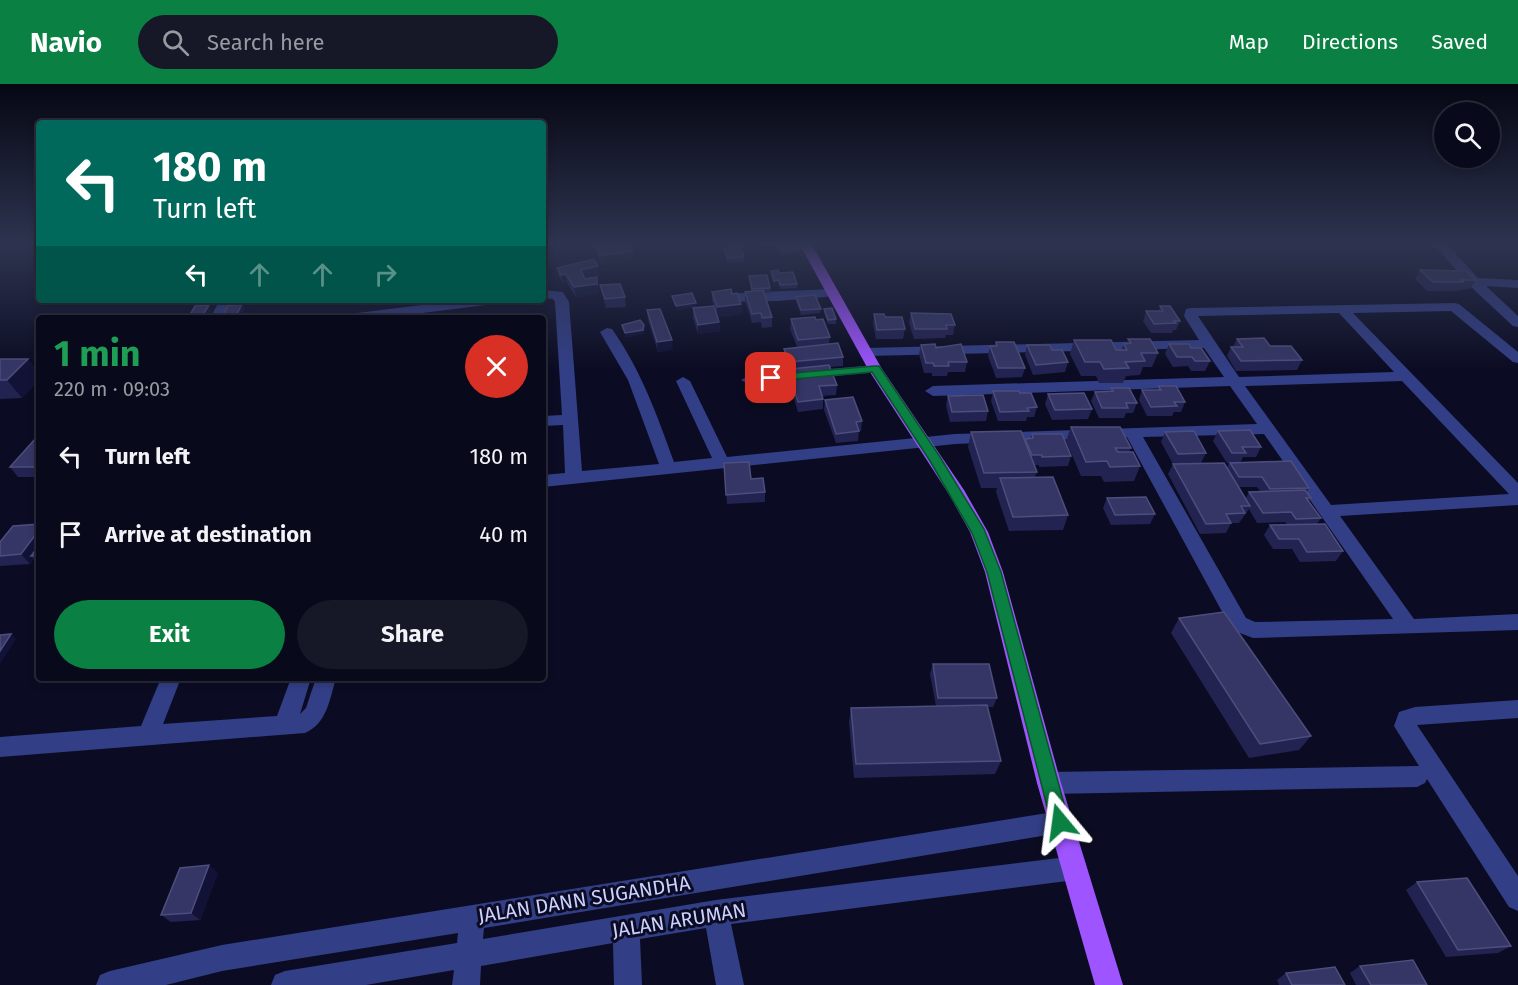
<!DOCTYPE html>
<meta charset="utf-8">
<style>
body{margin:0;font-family:"Fira Sans",sans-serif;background:#161727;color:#f1f3f6;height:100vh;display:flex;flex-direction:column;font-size:22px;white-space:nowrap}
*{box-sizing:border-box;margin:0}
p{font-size:20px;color:#989aa2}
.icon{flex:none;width:33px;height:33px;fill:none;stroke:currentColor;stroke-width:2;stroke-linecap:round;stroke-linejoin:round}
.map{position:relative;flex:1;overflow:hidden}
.side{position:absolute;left:36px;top:231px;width:510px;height:366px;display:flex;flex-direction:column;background:#08091a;border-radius:6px;box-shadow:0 3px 9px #0003,0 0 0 2px #292a39}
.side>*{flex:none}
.banner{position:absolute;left:36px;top:36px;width:510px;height:183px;border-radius:6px;box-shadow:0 3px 9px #0003,0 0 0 2px #292a39;background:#00695c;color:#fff;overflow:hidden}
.buttons{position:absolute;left:1434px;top:18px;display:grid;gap:12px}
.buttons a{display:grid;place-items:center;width:66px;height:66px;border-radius:50%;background:#08091a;box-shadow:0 3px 9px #0003,0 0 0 2px #292a39;font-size:30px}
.pin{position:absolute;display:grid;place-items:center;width:51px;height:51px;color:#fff;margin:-26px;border-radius:12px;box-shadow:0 3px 9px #0006}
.me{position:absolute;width:66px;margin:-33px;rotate:344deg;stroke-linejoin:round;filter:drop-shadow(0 0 4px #0008)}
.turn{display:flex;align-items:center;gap:21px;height:126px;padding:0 18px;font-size:27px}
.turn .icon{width:78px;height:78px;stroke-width:2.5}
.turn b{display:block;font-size:42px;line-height:51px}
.lanes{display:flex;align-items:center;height:57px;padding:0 18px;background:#0003;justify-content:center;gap:30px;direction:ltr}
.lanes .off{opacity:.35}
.round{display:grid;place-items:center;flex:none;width:63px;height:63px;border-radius:32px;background:#161727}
.head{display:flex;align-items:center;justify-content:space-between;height:102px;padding:0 18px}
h1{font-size:36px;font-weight:700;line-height:45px;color:#1e9e55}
.primary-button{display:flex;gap:12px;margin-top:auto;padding:12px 18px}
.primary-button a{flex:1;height:69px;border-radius:36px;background:#0b8043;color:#fff;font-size:24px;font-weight:700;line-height:69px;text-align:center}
.primary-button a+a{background:#161727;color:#f1f3f6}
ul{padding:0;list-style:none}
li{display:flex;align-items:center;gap:18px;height:78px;padding:0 18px}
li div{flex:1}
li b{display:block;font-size:22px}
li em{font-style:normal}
header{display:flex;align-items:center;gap:36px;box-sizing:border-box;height:84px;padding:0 30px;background:#0b8043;color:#fff}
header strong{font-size:28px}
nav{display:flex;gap:33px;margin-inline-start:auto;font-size:21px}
.search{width:420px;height:54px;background:#161727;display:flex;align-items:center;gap:15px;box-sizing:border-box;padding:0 21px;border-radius:33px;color:#989aa2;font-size:22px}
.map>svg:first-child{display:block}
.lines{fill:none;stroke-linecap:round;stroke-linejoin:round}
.minor{fill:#323f86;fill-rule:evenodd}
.major{fill:#9e54ff;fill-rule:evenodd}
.wall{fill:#232352;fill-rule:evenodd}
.shaded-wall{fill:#121237}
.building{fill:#353665;stroke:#4d4e7d;stroke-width:1.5}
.route{fill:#0b8043;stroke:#07532c;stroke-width:1.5}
.labels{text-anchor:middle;stroke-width:6;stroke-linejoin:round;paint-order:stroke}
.near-street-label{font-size:20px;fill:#cdd1ff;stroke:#0b0c23}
</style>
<header>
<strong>Navio</strong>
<div class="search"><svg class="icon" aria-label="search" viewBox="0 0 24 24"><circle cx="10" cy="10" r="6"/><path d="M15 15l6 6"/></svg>Search here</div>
<nav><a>Map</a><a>Directions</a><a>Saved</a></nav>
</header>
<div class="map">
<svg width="1518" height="901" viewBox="0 0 1518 901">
<rect width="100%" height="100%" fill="#0b0c23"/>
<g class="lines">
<!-- minor -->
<g class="minor">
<polygon points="1433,159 1446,159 1478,194 1518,196 1518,204 1486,202 1518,232 1518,243 1513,242 1469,201"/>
<polygon points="831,205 836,206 838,209 836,212 778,217 719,218 712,214 719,210"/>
<path d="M543 206 563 208 569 218 582 387 659 380 628 296 600 248 607 244 612 245C641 286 657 331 674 378L712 374 676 297 683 293 690 297 727 373 955 350 1257 340 1230 302 933 312 925 307 933 302 1224 293 1204 264 866 272 859 268 866 264 1199 256 1184 232 1186 225 1191 224 1454 219 1459 220 1518 268V279L1513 278 1451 227 1353 229 1518 399V421L1340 432 1414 535 1518 530V546L1253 554 1232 546 1127 353 955 360 543 403V391L565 389 563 341 543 342V332L562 331 555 218 553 215 543 214ZM1339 229 1394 288 1239 293 1198 232ZM1402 297 1509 410 1331 421 1245 302ZM1264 350 1393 535 1255 538 1246 534 1143 353Z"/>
<polygon points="220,216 234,216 224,234 210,234"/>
<polygon points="462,216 501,216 494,220 382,234 342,234 349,230"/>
<polygon points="875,281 882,285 880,288 748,300 741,296 748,292"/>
<path d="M161 594H181L163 640 277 632 291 594H311L300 630 306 624 316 594H336C330 614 327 640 305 649L0 673V653L141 642Z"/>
<polygon points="1518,616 1518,634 1417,641 1518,792 1518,827 1509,823 1427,695 1425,699 1417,703 1049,710 1041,707 1037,699 1041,691 1049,688 1419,682 1394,642 1399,628 1415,623"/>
<polygon points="1060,727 1068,730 1072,738 1068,746 1060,749 484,844 483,855 716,816 1075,772 1084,775 1087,784 1084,793 1075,796 731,840 744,901 716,901 706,844 640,855 642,901 614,901 613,859 481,882 480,901 452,901 454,886 366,901 271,901 275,891 285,887 457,859 458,849 222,887 166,901 96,901 100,891 110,887 222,861"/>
</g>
<!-- major -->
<polygon class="major" points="799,159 811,159 882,285 964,406 988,448 1003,488 1061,699 1123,901 1095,901 1037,699 985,488 970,448 950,412 868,285"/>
</g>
<!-- wall -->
<g class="wall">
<polygon points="761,159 798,159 800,165 800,169 781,171 778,164 778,161 762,163"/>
<polygon points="595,162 619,163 634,176 602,181 597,171"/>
<polygon points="724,164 744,173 744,178 727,179"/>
<polygon points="598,182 599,191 589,194 597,193 599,209 576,213 567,199 563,200 559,193 557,184"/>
<polygon points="1420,186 1476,196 1470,205 1458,206 1457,207 1427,207 1415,195"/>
<polygon points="771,187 779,189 797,200 797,204 780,205 779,201 774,202 771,191"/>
<polygon points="749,192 770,204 770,209 764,209 772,233 772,243 762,244 761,238 752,239 745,217 745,208 751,207"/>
<polygon points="600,201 625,213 626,223 606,224 602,210"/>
<polygon points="712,208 732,210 742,230 717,233 719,238 720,247 698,250 693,234 693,224 714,222 712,217"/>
<polygon points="796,213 821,225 820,229 801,231 796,217"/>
<polygon points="196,216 214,216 209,222 211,226 207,234 188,234 196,222 194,219"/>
<polygon points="303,216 329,216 328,219 305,221"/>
<polygon points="1160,222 1180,237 1176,246 1173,246 1172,249 1151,249 1143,237 1146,227 1159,227"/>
<polygon points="824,225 836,235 836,240 828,240 824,229"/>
<polygon points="647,226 673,265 658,268 648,236"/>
<polygon points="911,229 955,241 953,251 946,251 945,254 914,255 909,239"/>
<polygon points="874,230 885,233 905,245 903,255 876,255 873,240"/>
<polygon points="791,235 816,236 830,253 829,260 843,273 843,282 830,283 837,301 836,311 822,312 823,315 823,325 798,328 794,315 788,315 781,295 782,286 787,285 784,274 784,265 797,263 790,245"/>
<polygon points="1128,255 1158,269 1152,283 1143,283 1140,291 1126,292 1123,299 1099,299 1096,292 1081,292 1070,270 1074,256 1116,266 1121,266 1124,260 1127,259"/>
<polygon points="1237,255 1270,262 1302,276 1297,286 1236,287 1227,272 1231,263 1233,263"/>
<polygon points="996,258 1025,284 1022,293 996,294 988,272 990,262 995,262"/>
<polygon points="1169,260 1191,264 1210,277 1205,287 1191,287 1188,282 1173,283 1165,270"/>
<polygon points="921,261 936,264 967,278 965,288 948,288 947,292 932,292 932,289 924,289 919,270"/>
<polygon points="1027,261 1052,266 1068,278 1065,288 1033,291 1025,271"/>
<polygon points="0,275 28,275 39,290 39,296 22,314 0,315"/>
<polygon points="1158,302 1185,318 1181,328 1174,328 1172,332 1147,332 1139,316 1142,306 1157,306"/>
<polygon points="1111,304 1137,319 1133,329 1126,329 1124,334 1099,334 1091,317 1095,308 1110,307"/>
<polygon points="993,307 1020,309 1037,323 1034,333 1027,333 1026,337 998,337 991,317"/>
<polygon points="1048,310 1092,325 1088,335 1052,336 1045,320"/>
<polygon points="948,312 988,327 986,337 950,338 946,321"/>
<polygon points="825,316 862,337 861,347 859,347 858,357 836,359 824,326"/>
<polygon points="1071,343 1131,364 1129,368 1140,382 1134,397 1104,398 1101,392 1081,392 1066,357"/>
<path d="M1218 347 1261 363 1256 373H1243L1240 379 1309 404 1307 408 1311 414 1309 418 1321 434 1317 440 1343 467 1336 477 1300 478 1292 465H1273L1264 451 1270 441H1287L1285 438 1257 439 1249 425 1239 439H1231L1226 449 1200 450 1168 390 1173 380 1227 384 1229 379H1227L1213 357ZM1239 403H1257L1260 407 1249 408 1246 414Z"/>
<polygon points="971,348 1025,356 1025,355 1030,354 1032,350 1071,372 1068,382 1039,383 1039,381 1034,381 1037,388 1035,393 1068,431 1063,446 1009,447 996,408 997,404 981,404 968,363"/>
<polygon points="1165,348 1206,369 1201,379 1173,380 1161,358"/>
<polygon points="39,354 39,393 18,393 10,383"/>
<polygon points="724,379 751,395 765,408 765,418 727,420"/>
<polygon points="1107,414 1155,430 1150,440 1111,441 1103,424"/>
<polygon points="39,440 39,477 36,477 34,475 30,480 0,482 0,458"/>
<polygon points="1179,534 1311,652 1299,666 1249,674 1171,549"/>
<polygon points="933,580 997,614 993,623 988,623 1001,677 995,690 854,694 849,638 851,624 936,622 930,590"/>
<polygon points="218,789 200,836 171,838 161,831"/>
<polygon points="1417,798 1511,862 1498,869 1446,873 1406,806"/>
<polygon points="1360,882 1427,901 1356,901 1350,889"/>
<polygon points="1286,889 1345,901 1279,901 1277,896"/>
</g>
<!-- shaded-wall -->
<g class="shaded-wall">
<polygon points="633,167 634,176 602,181 601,172"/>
<polygon points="598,182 599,191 583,196 581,186"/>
<polygon points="566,190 567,199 563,200 561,191"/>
<polygon points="779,196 779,201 774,202 774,197"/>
<polygon points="597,200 599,209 576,213 574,203"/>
<polygon points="209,216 214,216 210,222 208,218"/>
<polygon points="240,216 250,216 249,220 243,221 245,225 240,234 235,234 226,218"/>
<polygon points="696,219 696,223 677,227 676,222"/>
<polygon points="741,220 742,230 717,233 717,223"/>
<polygon points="209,221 211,226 207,234 201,234"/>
<polygon points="719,238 720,247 698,250 698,241"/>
<polygon points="644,241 645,246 644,250 625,254 625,249"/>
<polygon points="672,256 673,265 658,268 657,258"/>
<polygon points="28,275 39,290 39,296 22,314 7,296"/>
<polygon points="39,446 39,468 31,472 34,475 30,480 21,470"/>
<polygon points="11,550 16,555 0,580 0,567"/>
<polygon points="209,781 218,789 200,836 191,829"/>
</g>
<!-- building -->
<g class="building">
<polygon points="610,159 618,159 619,163 628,161 633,167 601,172 595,162"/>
<polygon points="780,159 798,159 800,165 781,166 778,160"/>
<polygon points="741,162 744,173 727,174 724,164"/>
<polygon points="594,175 598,182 581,186 585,195 597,193 597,200 574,203 566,190 561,191 557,184"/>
<polygon points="778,186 779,189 793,188 797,200 780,201 779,196 774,197 771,187"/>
<polygon points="1420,186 1466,187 1476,196 1461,196 1463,198 1433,198"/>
<polygon points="767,191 770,204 752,205 749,192"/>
<polygon points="620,200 625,213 605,215 600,201"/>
<polygon points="731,205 732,210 737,209 741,220 717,223 712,208"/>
<polygon points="763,206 772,233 762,234 761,229 752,230 745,208"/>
<polygon points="692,209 696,219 676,222 672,212"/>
<polygon points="815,211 821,225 801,226 796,213"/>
<polygon points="196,216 209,216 208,218 194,219"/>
<polygon points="227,216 240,216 226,218"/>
<polygon points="242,220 235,234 221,234 228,222"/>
<polygon points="209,221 201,234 188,234 195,222"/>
<polygon points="714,222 719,238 698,241 693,224"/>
<polygon points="1160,222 1170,222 1180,237 1174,237 1176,239 1154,240 1146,227 1163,227"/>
<polygon points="832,224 836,235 828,236 824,225"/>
<polygon points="660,225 672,256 657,258 647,226"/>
<polygon points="911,229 951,230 955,241 946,241 947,245 915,245"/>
<polygon points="874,230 884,230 885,233 902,233 905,245 877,246"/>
<polygon points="815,233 816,236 823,235 830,253 798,256 791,235"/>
<polygon points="640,236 644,241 643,246 625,249 622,241"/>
<polygon points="1264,254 1270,262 1291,262 1302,276 1241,277 1231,263 1243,263 1237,255"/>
<polygon points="1128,255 1150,255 1158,269 1141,269 1145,277 1125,278 1129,284 1104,285 1100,278 1085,278 1074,256 1111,256 1116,266 1127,266 1124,260 1131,259"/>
<polygon points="996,258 1014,258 1025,284 998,284 990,262 997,262"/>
<polygon points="838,259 843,273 789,278 784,265"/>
<polygon points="935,260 936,264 961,260 967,278 948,278 949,282 934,282 933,279 926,279 921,261"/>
<polygon points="1169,260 1189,260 1191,264 1201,264 1210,277 1195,277 1192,273 1177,273"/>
<polygon points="1027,261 1050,261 1052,266 1062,266 1068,278 1036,281"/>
<polygon points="0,275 28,275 7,296 0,296"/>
<polygon points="829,281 837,301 819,302 823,315 798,318 794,305 788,306 782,286"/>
<polygon points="1158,302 1176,302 1185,318 1174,318 1177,322 1151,323 1142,306 1161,306"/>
<polygon points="1111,304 1129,304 1137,319 1126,319 1128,324 1102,324 1095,308 1113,307"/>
<polygon points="993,307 1019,307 1020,309 1031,309 1037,323 1027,324 1029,327 1000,328"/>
<polygon points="1084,309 1092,325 1055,326 1048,310"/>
<polygon points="983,311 988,327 952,328 948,312"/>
<polygon points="853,313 862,337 856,338 859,347 836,350 825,316"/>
<polygon points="1071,343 1120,343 1131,364 1115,364 1118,368 1133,368 1140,382 1110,383 1107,377 1086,378"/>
<polygon points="1250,346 1261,363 1242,363 1246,369 1232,369 1218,347"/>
<polygon points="1021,347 1037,388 984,389 971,348"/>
<polygon points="1194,347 1206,369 1178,370 1165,348"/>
<polygon points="1032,350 1062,350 1071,372 1042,373 1042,371 1032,371 1025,355 1033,354"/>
<polygon points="36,354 39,354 39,383 10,383"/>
<polygon points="1291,377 1309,404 1270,405 1262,393 1239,393 1230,379"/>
<polygon points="749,378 751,395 763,394 765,408 726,411 724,379"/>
<polygon points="1224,379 1250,422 1241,422 1245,429 1226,430 1231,439 1206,440 1173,380"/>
<polygon points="1053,393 1068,431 1013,433 1000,394"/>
<polygon points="1305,406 1311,414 1306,414 1321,434 1296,435 1291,428 1263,429 1249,408"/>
<polygon points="1146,413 1155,430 1115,431 1107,414"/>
<polygon points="39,440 39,446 21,470 0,472 0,458 13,442"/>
<polygon points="1325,440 1343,467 1307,468 1299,455 1279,455 1270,441"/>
<polygon points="39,461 39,471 31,472"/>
<polygon points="1224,528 1311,652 1260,660 1179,534"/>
<polygon points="11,550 0,567 0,551"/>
<polygon points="933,580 989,580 997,614 938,614"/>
<polygon points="987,621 1001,677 856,680 851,624"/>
<polygon points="209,781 191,829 161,831 180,784"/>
<polygon points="1467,794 1511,862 1458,866 1417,798"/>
<polygon points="1413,876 1427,901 1371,901 1360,882"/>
<polygon points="1335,883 1345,901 1292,901 1286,889"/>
</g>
<!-- sky -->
<linearGradient id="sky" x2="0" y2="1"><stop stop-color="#060713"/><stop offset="0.56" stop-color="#2e3450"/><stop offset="1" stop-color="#2e3450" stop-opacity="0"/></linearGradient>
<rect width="1518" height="286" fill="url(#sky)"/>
<!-- route -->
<polygon class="route" points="875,282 879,282 940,373 984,445 1001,488 1069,738 1066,744 1060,746 1054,744 1051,738 987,488 972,449 930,377 872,288 771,297 766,294 771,291"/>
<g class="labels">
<!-- near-street labels -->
<g class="near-street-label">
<text transform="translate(584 815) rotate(-9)" y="7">JALAN DANN SUGANDHA</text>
<text transform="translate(679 836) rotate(-9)" y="7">JALAN ARUMAN</text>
</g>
</g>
</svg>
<div class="buttons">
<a><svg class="icon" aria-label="search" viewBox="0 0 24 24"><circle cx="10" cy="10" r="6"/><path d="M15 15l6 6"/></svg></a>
</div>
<div class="pin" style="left:771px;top:294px;background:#d93025"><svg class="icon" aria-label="arrive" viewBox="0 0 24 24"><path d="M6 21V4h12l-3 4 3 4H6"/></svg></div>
<svg class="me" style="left:1060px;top:738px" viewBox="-20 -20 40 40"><path d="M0-17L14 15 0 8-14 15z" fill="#0b8043" stroke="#fff" stroke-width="4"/></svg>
<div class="banner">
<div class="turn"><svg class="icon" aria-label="left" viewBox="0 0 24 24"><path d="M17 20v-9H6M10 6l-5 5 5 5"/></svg><div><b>180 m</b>Turn left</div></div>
<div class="lanes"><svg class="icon" aria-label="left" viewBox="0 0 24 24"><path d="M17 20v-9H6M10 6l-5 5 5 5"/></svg><svg class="icon off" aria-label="ahead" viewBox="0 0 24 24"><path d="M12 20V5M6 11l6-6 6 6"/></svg><svg class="icon off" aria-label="ahead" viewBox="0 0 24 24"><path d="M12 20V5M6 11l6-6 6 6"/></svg><svg class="icon off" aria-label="right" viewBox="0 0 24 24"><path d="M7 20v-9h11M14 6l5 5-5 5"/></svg></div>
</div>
<section class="side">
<div class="head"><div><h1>1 min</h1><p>220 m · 09:03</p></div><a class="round" style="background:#d93025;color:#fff"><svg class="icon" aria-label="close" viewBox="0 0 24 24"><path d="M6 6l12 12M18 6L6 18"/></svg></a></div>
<ul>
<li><svg class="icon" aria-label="left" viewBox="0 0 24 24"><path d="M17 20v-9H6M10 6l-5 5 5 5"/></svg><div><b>Turn left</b></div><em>180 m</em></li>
<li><svg class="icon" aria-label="arrive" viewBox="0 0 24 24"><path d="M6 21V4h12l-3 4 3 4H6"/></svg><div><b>Arrive at destination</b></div><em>40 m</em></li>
</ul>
<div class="primary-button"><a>Exit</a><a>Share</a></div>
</section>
</div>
